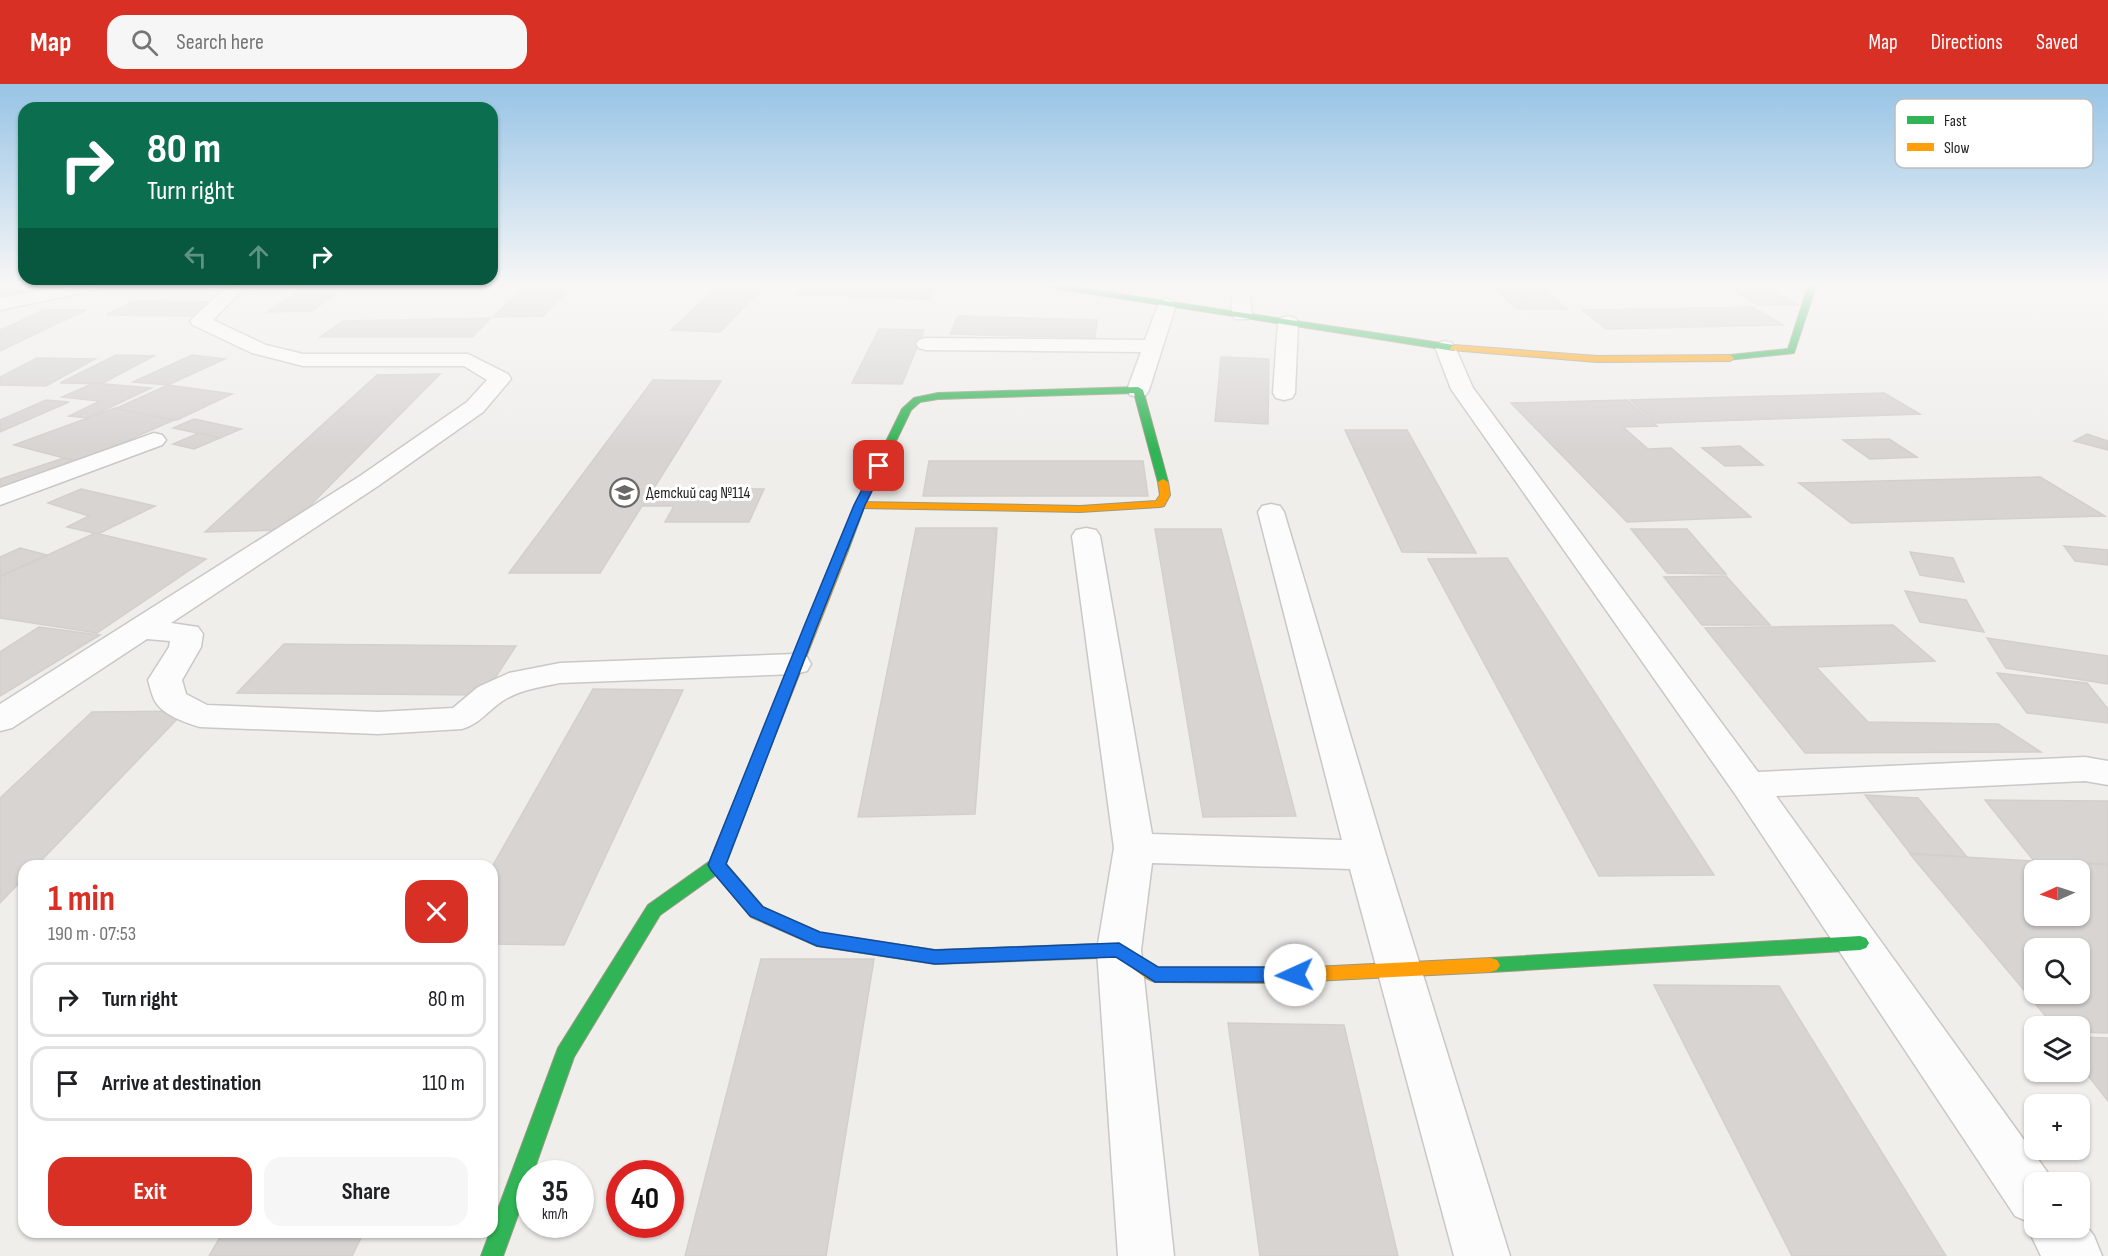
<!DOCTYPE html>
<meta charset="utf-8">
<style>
body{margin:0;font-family:"Sofia Sans Condensed",sans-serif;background:#f6f6f6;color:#202124;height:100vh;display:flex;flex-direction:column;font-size:22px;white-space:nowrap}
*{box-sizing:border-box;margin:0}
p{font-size:20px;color:#757577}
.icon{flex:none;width:33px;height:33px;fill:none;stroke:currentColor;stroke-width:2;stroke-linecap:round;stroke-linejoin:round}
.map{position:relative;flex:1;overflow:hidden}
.details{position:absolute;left:18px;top:776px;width:480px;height:378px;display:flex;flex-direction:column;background:#fff;border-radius:18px;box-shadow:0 2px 4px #0004}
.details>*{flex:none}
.top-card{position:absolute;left:18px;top:18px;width:480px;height:183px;border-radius:18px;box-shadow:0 2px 4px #0004;background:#0b6e4f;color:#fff;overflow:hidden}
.needle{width:39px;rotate:267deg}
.controls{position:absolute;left:2024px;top:776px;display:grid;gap:12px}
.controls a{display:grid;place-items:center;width:66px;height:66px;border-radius:12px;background:#fff;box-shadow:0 2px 4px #0004;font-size:30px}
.speed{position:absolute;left:516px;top:1076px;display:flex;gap:12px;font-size:30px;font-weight:700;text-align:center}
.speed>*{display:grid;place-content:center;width:78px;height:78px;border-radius:50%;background:#fff;box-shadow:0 2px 4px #0004;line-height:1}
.speed small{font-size:15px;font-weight:400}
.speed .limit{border:9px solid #d22;background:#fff;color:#111}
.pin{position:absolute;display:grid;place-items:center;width:51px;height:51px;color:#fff;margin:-26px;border-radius:12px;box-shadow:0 3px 9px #0006}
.me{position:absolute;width:66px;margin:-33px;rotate:268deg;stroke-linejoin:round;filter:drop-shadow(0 0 4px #0008)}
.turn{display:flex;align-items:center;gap:21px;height:126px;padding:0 30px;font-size:27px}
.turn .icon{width:78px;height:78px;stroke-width:2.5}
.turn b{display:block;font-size:42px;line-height:51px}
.lanes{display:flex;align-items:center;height:57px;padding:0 30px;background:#0003;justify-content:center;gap:30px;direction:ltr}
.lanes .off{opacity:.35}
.round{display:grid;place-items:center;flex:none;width:63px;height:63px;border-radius:18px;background:#f6f6f6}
.summary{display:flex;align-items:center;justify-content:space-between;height:102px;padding:0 30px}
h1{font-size:36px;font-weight:700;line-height:45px;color:#d93025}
.cta{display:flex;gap:12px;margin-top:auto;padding:12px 30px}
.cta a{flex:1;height:69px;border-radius:18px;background:#d93025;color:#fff;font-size:24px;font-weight:700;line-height:69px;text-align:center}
.cta a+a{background:#f6f6f6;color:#202124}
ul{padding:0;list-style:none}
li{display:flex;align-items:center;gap:18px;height:75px;margin:0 12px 9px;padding:0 18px;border:3px solid #e0e0e0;border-radius:18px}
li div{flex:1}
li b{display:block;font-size:22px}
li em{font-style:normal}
header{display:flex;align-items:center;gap:36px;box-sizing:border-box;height:84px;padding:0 30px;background:#d93025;color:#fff}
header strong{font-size:28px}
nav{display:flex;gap:33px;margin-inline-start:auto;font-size:21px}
.search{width:420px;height:54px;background:#f6f6f6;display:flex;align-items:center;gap:15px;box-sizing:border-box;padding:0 21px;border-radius:18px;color:#757577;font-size:22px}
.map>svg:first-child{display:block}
.building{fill:#d7d4d2;stroke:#d3d0cc;stroke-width:1.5;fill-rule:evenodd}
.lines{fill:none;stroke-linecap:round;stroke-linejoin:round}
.street-casing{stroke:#c9c8c7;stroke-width:3}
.fast-casing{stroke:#999a82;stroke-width:2}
.slow-casing{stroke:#999a82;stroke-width:2}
.street{fill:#fdfcfc;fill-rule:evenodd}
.fast{fill:#30b455;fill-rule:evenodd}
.slow{fill:#ff9f0a;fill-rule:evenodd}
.route{fill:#1a73e8;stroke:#114b97;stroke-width:1.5}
.labels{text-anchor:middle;stroke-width:6;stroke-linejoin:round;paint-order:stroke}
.far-poi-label{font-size:16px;fill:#222;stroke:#fff;text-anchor:start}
.key{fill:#fff;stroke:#bdbdbd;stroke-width:1.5}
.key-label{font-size:16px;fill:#222}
</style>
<header>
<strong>Map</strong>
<div class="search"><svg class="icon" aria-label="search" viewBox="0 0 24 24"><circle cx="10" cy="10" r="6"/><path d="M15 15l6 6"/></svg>Search here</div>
<nav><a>Map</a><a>Directions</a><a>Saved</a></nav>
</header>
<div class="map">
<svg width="2108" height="1172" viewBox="0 0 2108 1172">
<rect width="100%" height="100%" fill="#f0eeeb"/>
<!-- building -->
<g class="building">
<polygon points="0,202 50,202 0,211"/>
<polygon points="305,202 346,202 312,227 267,228"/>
<polygon points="525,202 572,202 543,232 493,233"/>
<polygon points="718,202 765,202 720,248 671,246"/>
<polygon points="804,202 936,202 928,215 796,210"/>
<polygon points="1492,202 1540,202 1567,225 1517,225"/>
<polygon points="1726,202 1765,202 1798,221 1759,221"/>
<polygon points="133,217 218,218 196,232 106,231"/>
<polygon points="1753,223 1783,241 1606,245 1582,226"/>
<polygon points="44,226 86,226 0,267 0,246"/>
<polygon points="958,232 1097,236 1095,254 950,250"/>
<polygon points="491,234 472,253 320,253 343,237"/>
<polygon points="879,245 924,246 902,300 852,299"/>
<polygon points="116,271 154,272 101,300 60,299"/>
<polygon points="192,271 225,275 168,301 133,298"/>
<polygon points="1221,273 1269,275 1268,340 1215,337"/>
<polygon points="37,274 95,275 46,302 0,301 0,293"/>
<polygon points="440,290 286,446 205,448 377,291"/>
<polygon points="653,296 721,297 654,404 764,405 749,438 665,438 674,422 642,422 600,489 509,489"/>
<polygon points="94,299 151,304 88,334 69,332 100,317 62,313"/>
<polygon points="168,301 232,310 177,336 110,327"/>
<polygon points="1884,309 1920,330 1656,339 1630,316"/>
<polygon points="46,316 69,318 0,348 0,336"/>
<polygon points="1627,316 1657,342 1623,343 1648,365 1671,364 1751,433 1627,438 1511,319"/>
<polygon points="115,324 174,336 79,378 14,361"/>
<polygon points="194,335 241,345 220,354 173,344"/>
<polygon points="1345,346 1407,346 1476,469 1402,468"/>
<polygon points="199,349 220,354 194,365 173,360"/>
<polygon points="2087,350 2108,357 2108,366 2074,357"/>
<polygon points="1889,355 1917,373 1870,375 1843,356"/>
<polygon points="1740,362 1763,381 1725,382 1702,364"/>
<polygon points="64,374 79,378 0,410 0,395"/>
<polygon points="929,377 1143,377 1148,412 923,412"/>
<polygon points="2040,393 2105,432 1851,439 1799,399"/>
<polygon points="81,405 155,422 98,450 67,443 89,432 48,419"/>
<polygon points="916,444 997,444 975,730 858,733"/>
<polygon points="1155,445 1221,445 1296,732 1203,733"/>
<polygon points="1631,445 1687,445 1726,490 1667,489"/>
<polygon points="95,449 206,475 97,549 0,534 0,493"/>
<polygon points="2064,462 2108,466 2108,481 2075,477"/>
<polygon points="20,464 47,471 0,492 0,473"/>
<polygon points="1910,468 1953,474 1964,498 1920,491"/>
<polygon points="1507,474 1714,791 1599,792 1428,475"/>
<polygon points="1726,492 1770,541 1702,541 1664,493"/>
<polygon points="1905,507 1966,516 1984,548 1920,538"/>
<polygon points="1893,541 1935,577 1816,583 1868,638 1998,640 2041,668 1805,669 1705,544"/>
<polygon points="39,543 100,551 0,612 0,568"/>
<polygon points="1987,554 2108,572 2108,600 2006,584"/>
<polygon points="284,560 516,562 484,611 237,609"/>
<polygon points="1997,589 2087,599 2108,625 2108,639 2027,629"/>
<polygon points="593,605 683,606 564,861 492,860 492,783"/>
<polygon points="185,627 36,782 24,782 24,794 0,819 0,714 92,628"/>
<polygon points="1865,711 1918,714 1967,773 1910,769"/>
<polygon points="1985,716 2108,717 2108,780 2034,777"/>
<path d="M1910 770 2108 781V949L2079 948V942H2054ZM2034 786H2079V831H2034ZM2034 864H2079V909H2034Z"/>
<polygon points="761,875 874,875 826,1172 685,1172"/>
<polygon points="1654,901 1779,902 1946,1172 1792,1172"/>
<polygon points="1228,939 1344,941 1398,1172 1260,1172"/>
<polygon points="2079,953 2108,954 2108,1017 2079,980"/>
<polygon points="223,1148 364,1148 352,1172 209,1172"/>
</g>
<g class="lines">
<defs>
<g id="street">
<polygon points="65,202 100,202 97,206 91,207 0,226 0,214"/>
<path d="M227 202H246L213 236 266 261 303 270H468L508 290 511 295 483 328 378 402 171 539 198 543 203 550 201 563 182 596 186 610 207 621 378 628 453 624 478 603 509 589 560 579 795 570 807 573 811 580 807 587 795 590 560 599C540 603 518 606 501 618 487 628 479 640 462 645L378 650 200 643C186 639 160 630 154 615 151 609 150 602 148 596L169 563 170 557 147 555 12 644 0 647V620L360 392 467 318 487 296 464 282H303L252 269 193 241 190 237Z"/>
<polygon points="1231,202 1249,202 1252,231 1249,235 1235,235 1232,231"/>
<polygon points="1167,215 1174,217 1176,221 1149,306 1146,311 1138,313 1130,311 1127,306 1141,268 926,266 919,264 916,260 919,256 926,254 1145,256 1158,221 1160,217"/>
<polygon points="1288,232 1295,234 1298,238 1295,309 1292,314 1284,316 1276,314 1273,309 1278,238 1281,234"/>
<polygon points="1445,257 1452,259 1455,263 1473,304 1758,688 2085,673 2108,677 2108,701 2085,697 1776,712 2053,1096 2054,1098 2034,1098 2034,1143 2079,1143 2079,1132 2094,1152 2102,1172 2041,1172 2027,1143 2029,1138 2015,1132 1735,710 1451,305 1435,263 1438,259"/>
<polygon points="154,349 162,351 166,356 162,361 0,421 0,404"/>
<polygon points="1271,420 1280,422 1284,428 1386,771 1510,1172 1454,1172 1350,785 1152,779 1141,866 1174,1172 1118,1172 1097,866 1114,764 1072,452 1076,446 1086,444 1096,446 1100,452 1152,750 1342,756 1258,428 1262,422"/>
</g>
<g id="fast">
<polygon points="1051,202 1066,202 1454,261 1458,264 1454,267 1054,204"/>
<polygon points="1808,202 1816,202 1794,269 1727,276 1726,274 1730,271 1788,265"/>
<polygon points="1138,303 1143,306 1168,398 1167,400 1163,401 1158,398 1134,309 938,315 920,318 911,326 865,421 848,467 842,470 836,467 855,421 902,325 914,314 938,309"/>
<polygon points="758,672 763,674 765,677 726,780 763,823 820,849 935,866 1098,860 1104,862 1107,867 1104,872 1098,874 935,880 817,862 751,833 716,791 660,831 574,973 533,1089 530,1089 530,1098 503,1172 481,1172 490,1148 492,1148 492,1141 558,964 648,821 710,777 751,677 753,674"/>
<polygon points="1860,852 1866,854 1869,859 1866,864 1860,866 1491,888 1485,886 1482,881 1485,876 1491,874"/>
</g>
<g id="slow">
<polygon points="1454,261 1597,272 1730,271 1734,274 1730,277 1597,278 1451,266 1450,264"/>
<polygon points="1163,395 1168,398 1170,411 1164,422 1160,423 1080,428 860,424 855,421 860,418 1080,422 1156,417 1160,411 1158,398"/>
<polygon points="842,464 848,467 765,677 763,680 753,680 751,677 836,467"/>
<path d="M1119 859 1158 884 1274 885 1491 874 1497 876 1500 881 1497 886 1491 888 1274 899 1155 898C1140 894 1131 879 1117 874 1109 871 1100 875 1092 872L1089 867 1092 862Z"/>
</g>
</defs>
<!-- street casing -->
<use href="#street" class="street-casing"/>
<!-- fast casing -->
<use href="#fast" class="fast-casing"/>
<!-- slow casing -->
<use href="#slow" class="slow-casing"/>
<!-- street -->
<use href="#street" class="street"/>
<!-- fast -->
<use href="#fast" class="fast"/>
<!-- slow -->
<use href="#slow" class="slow"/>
</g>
<!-- sky -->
<linearGradient id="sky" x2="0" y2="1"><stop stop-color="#97c4e6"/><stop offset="0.55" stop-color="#f8f7f6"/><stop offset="1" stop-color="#f8f7f6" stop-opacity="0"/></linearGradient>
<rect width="2108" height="366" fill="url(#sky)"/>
<!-- route -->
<polygon class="route" points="879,379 884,382 865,421 818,540 726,780 763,823 820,848 935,866 1119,859 1158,883 1295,883 1302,886 1304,891 1302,896 1295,898 1155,898 1116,873 935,880 817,862 750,832 711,786 708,781 805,540 854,421 874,382"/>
<!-- icons -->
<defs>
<symbol id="school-ring" viewBox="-11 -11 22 22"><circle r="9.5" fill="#fff" stroke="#6a6968" stroke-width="1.5"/><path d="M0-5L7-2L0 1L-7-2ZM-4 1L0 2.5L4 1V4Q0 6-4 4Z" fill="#6a6968"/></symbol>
</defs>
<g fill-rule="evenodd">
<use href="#school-ring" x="608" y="392" width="33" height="33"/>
</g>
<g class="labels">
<!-- far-poi labels -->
<g class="far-poi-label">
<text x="646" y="414">Детский сад №114</text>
</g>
</g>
<!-- legend -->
<rect x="1895" y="15" width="198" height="69" rx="9" class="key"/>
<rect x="1907" y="32" width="27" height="8" fill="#30b455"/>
<rect x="1907" y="59" width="27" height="8" fill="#ff9f0a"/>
<g class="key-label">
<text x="1944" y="42">Fast</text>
<text x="1944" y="69">Slow</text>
</g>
</svg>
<div class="controls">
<a><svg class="needle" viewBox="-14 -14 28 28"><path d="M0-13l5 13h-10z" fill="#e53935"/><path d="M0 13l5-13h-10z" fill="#757577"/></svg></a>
<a><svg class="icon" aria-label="search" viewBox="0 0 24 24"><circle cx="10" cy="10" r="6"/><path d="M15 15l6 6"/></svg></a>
<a><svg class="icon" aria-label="layers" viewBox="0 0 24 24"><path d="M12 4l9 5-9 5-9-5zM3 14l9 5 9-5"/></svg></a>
<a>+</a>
<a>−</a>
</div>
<div class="speed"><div>35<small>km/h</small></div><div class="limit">40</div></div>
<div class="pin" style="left:879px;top:382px;background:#d93025"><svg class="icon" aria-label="arrive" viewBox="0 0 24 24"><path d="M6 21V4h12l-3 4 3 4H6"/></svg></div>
<svg class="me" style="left:1295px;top:891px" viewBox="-20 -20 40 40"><circle r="19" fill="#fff"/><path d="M0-13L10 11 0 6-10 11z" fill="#1a73e8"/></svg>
<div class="top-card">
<div class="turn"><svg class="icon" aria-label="right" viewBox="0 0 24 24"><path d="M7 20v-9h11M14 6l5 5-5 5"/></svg><div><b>80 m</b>Turn right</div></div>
<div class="lanes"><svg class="icon off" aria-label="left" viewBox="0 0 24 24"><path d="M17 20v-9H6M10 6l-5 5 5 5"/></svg><svg class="icon off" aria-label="ahead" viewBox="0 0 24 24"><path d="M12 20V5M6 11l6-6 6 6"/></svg><svg class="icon" aria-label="right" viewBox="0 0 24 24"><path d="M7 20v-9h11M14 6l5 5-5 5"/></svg></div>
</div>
<section class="details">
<div class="summary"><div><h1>1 min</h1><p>190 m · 07:53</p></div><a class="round" style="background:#d93025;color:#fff"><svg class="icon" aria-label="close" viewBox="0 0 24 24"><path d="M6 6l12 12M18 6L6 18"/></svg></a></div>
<ul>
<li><svg class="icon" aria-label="right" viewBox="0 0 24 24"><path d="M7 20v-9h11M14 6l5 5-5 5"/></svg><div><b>Turn right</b></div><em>80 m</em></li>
<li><svg class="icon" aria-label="arrive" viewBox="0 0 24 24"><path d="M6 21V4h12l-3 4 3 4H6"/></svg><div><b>Arrive at destination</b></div><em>110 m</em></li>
</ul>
<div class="cta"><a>Exit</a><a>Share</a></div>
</section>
</div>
